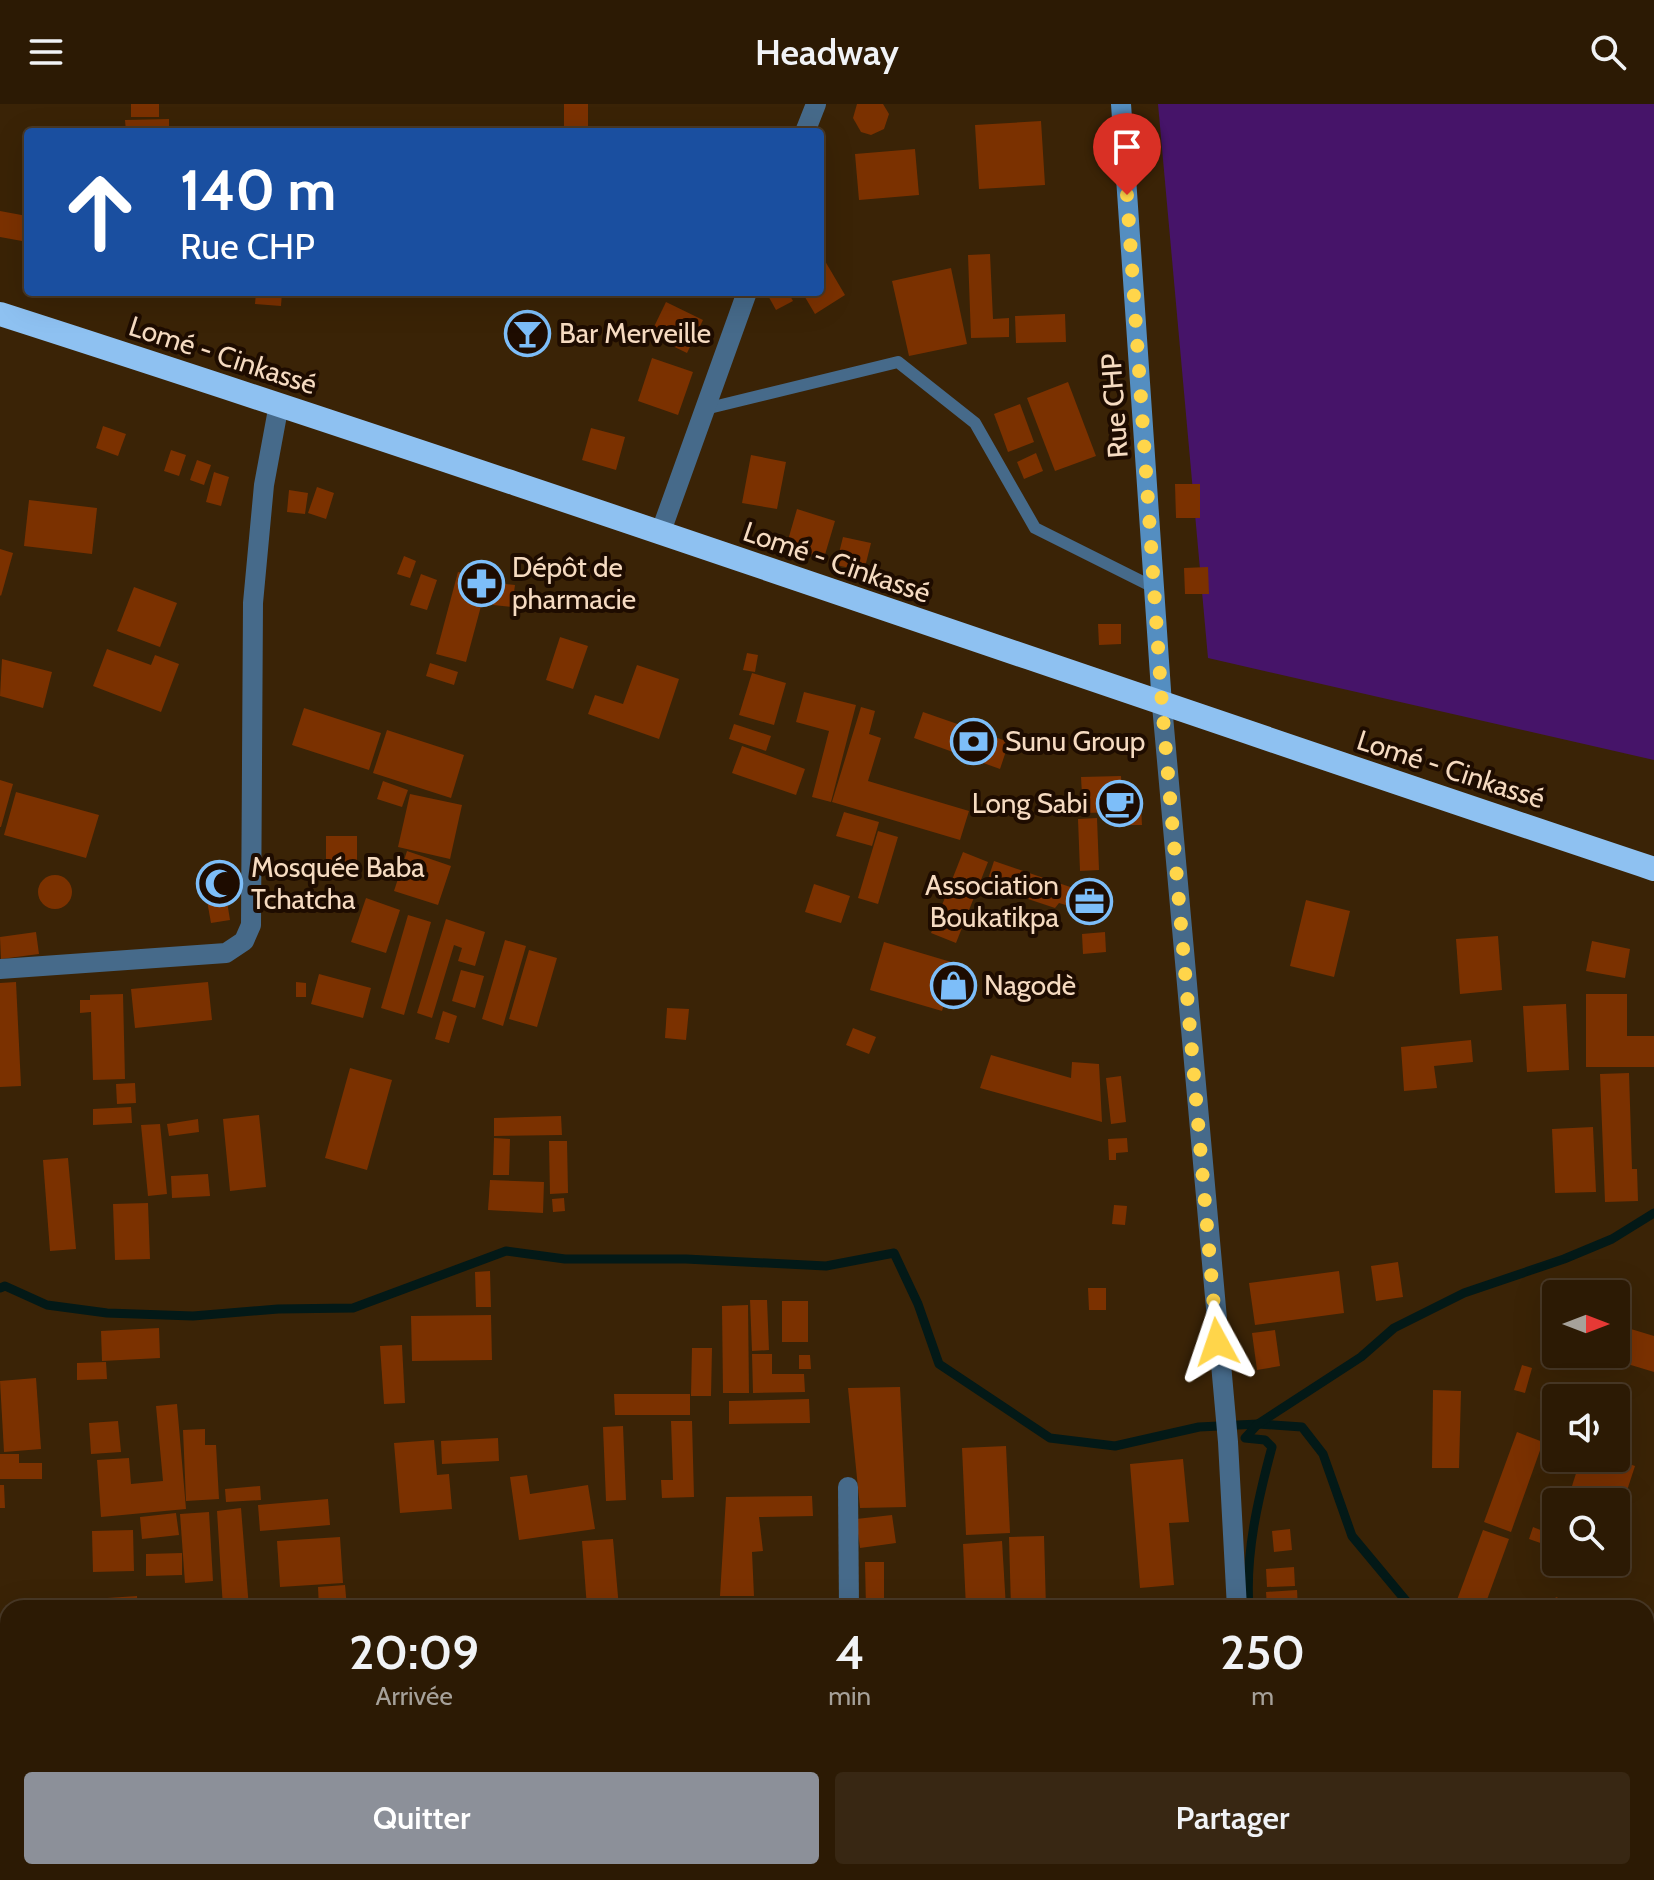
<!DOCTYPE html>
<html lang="fr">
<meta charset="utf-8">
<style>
body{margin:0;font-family:Cabin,sans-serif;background:#382713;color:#f1f3f6;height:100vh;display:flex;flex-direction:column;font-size:30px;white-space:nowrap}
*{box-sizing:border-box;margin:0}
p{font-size:26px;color:#a6a19a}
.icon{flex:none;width:44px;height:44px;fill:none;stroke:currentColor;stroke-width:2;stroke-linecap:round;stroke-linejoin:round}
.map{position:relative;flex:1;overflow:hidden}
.details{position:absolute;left:0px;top:1496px;width:1654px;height:280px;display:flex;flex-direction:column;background:#2c1a04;border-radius:24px 24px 0 0;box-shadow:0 8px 32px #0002,0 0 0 2px #483826}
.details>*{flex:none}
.top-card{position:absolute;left:24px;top:24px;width:800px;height:168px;border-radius:8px;box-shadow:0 8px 32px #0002,0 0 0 2px #483826;background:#1a4fa0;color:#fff;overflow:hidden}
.needle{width:52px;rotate:90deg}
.tools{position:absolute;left:1542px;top:1176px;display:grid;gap:16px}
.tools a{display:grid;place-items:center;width:88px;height:88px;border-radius:8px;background:#2c1a04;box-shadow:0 8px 32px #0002,0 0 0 2px #483826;font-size:40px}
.pin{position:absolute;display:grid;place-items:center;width:68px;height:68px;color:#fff;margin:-82px -34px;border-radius:50% 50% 50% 0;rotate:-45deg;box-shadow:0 0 8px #0007}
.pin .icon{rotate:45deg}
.me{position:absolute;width:88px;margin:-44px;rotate:355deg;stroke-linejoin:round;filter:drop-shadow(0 0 6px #0008)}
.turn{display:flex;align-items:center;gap:28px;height:168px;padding:0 24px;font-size:36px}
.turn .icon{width:104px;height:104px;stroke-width:2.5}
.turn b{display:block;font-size:56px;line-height:68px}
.eta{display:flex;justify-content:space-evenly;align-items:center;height:136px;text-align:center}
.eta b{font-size:48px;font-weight:600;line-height:56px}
.button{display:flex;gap:16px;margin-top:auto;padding:16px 24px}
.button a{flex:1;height:92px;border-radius:8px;background:#8c9099;color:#fff;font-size:32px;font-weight:600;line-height:92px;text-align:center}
.button a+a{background:#382713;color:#f1f3f6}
header{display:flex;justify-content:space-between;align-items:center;height:104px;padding:0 24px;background:#2c1a04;font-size:36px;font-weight:600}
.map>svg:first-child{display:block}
.green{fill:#461469}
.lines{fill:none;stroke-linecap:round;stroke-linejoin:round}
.stream{stroke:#031917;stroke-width:9}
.building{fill:#7b3100}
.lane{stroke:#466a8a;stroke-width:12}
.street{stroke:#466a8a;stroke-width:20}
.secondary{stroke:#548ec1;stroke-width:20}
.highway{stroke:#8ec1f1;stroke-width:24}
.route{stroke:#ffd54a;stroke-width:14;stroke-dasharray:0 25.2}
.labels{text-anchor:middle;stroke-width:8;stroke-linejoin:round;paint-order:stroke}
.poi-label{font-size:28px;fill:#f6dbc1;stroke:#1e0c00;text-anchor:start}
.street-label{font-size:28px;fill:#f6dbc1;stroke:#1e0c00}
</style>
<header><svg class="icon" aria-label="menu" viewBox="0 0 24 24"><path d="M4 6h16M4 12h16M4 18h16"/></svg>Headway<svg class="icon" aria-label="search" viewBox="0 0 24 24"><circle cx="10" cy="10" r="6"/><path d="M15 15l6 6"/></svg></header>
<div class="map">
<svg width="1654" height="1776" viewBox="0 0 1654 1776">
<rect width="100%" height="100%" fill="#3a2306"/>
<!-- green -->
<polygon class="green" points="1158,0 1654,0 1654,656 1208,554"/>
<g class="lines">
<!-- stream -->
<g class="stream">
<polyline points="0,1184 5,1182 47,1201 107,1209 193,1212 278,1205 353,1204 506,1147 565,1155 686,1155 826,1162 894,1149 918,1200 939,1260 1050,1334 1115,1342 1199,1323 1258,1320 1302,1323 1323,1350 1352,1432 1412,1504"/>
<path d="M1249 1504C1245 1450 1258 1395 1272 1343L1265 1336 1245 1334 1258 1320 1361 1253 1394 1224 1464 1189 1564 1155 1612 1135 1654 1109"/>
</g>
</g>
<!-- building -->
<g class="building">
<rect x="131" y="0" width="28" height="13"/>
<rect x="564" y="0" width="24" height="28"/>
<polygon points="857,0 883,0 889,10 884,25 871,31 861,28 853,14"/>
<polygon points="169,15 169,28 126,28 125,16"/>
<polygon points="1041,17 1045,81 979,85 975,21"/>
<polygon points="915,45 919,91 859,96 855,50"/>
<polygon points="0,107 27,112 22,137 0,133"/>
<polygon points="990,150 993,215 1009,214 1009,233 971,234 968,151"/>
<polygon points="825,157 845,191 815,210 802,188 820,188 820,160"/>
<polygon points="951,164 967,240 909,252 892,177"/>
<polygon points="256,188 282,188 281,202 255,200"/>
<rect x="554" y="188" width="35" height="4"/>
<polygon points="766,188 788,188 793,197 776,206"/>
<polygon points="666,198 703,216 687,249 650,231"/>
<polygon points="1065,210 1066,238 1016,239 1015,212"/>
<polygon points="652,254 693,268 678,311 638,297"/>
<polygon points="1068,278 1096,352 1055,367 1027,294"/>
<polygon points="1020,300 1034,338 1008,348 994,310"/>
<polygon points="103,322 126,330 118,352 96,344"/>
<polygon points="591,324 625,333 616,366 582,356"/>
<polygon points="171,346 186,351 179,372 164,367"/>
<polygon points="1036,349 1043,367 1024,375 1017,358"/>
<polygon points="751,351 786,358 777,405 742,399"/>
<polygon points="197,356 211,361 204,381 190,376"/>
<polygon points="214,368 229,373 221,402 206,398"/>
<polygon points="1175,380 1200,380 1200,414 1176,414"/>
<polygon points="317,383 334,389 326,415 308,409"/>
<polygon points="289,386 308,389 305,410 287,408"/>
<polygon points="29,396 97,404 92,450 24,442"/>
<polygon points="797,405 835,417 824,454 786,443"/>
<polygon points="843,433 871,439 864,467 836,461"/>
<polygon points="0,445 13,449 1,492 0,491"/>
<polygon points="404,452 416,457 410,474 397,470"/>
<polygon points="1208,463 1209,490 1185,490 1184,464"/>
<polygon points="458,468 488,476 466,558 436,550"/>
<polygon points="421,470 437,476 427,506 410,501"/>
<polygon points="495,479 515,481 512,503 493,501"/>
<polygon points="134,483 177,499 160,543 117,527"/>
<polygon points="1098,520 1121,520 1121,540 1099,541"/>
<polygon points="560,533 588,542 573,585 546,576"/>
<polygon points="107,545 151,561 155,551 179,560 161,608 93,582"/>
<polygon points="747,549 758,551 755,568 743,566"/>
<polygon points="2,555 52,568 43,604 0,592"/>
<polygon points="430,559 458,568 454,581 426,572"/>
<polygon points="637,561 679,575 659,635 588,610 595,591 623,600"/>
<polygon points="752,569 786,579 774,621 739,611"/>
<polygon points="804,588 856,601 831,698 812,693 829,627 796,618"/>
<polygon points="861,603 875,607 869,630 881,634 868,677 969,707 960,736 832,698"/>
<polygon points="304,604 381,629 369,666 292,641"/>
<polygon points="923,608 1009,638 1000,665 914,634"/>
<polygon points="734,620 771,632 766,647 729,635"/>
<polygon points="387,626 464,651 451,694 373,669"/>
<polygon points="742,642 805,665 796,691 732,669"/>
<polygon points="1121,672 1123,708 1083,709 1081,673"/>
<polygon points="0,676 13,680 1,723 0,723"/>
<polygon points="383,677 408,686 402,703 377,695"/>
<polygon points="16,688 99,711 86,754 4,731"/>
<polygon points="410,690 462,701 450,755 398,743"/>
<polygon points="1128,703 1141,703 1142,721 1128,721"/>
<polygon points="844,708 879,718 872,742 836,732"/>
<polygon points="1097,714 1099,766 1080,767 1078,715"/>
<polygon points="878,727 898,733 878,800 858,794"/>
<rect x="326" y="732" width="31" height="39"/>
<polygon points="407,747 451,762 438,801 394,787"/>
<polygon points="963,748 988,758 956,839 931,829"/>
<polygon points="994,757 1082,787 1076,804 1059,799 1055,804 986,781"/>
<polygon points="221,760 230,816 211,819 201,763"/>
<circle cx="55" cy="788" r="17"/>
<polygon points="814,780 850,792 841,819 805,808"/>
<polygon points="366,794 400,806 386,849 351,838"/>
<polygon points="1306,796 1350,807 1334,873 1290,862"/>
<polygon points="408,811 431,818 404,911 381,904"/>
<polygon points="446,815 485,828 475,862 458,857 462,844 454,841 432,914 417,909"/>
<polygon points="36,828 39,850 1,855 0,833"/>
<polygon points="1105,828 1106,848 1083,850 1082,830"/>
<polygon points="1498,832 1502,886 1460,890 1456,835"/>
<polygon points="505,836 526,842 503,922 482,915"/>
<polygon points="1592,837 1630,845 1625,874 1586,867"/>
<polygon points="884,838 951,858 941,891 946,893 942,907 870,886"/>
<polygon points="529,846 557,854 537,923 509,915"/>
<polygon points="461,866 484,872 475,904 452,897"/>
<polygon points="319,870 371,884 363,914 311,900"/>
<polygon points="16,878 21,982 0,983 0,879"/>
<polygon points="208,878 212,916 135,924 131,885"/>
<polygon points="296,878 306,879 306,893 296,893"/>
<polygon points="123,890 125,975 93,976 91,908 80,909 80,896 90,896 90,891"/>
<polygon points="1586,890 1627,890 1627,932 1654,932 1654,963 1586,963"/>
<polygon points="1566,900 1569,966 1527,968 1523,902"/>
<polygon points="667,904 689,905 686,936 665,934"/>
<polygon points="443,907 457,912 449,939 435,935"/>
<polygon points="853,924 876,933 869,950 846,941"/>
<polygon points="1471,936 1473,958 1434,962 1437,984 1404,987 1401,943"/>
<polygon points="991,951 1071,974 1072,958 1099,960 1102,1018 980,984"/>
<polygon points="350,964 392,976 367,1066 325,1054"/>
<polygon points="1629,969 1632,1065 1637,1065 1638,1097 1605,1098 1600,970"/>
<polygon points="1121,972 1126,1018 1111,1020 1106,974"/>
<polygon points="135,979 136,999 117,1000 116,980"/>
<polygon points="131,1003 132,1019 93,1021 93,1005"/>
<polygon points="259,1011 266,1083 230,1087 223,1015"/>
<polygon points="561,1012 562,1031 494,1032 494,1014"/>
<polygon points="198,1015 199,1028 169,1032 167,1020"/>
<polygon points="160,1020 167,1090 148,1092 141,1021"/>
<polygon points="1593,1023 1596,1088 1555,1089 1552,1025"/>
<polygon points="494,1034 510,1035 509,1071 493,1071"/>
<polygon points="1127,1034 1128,1048 1116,1049 1116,1056 1109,1056 1108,1035"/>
<polygon points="549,1037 567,1037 568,1089 550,1090"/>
<polygon points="68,1054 76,1145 50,1147 43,1056"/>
<polygon points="208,1070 210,1092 172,1094 171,1072"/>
<polygon points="490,1076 544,1078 543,1109 488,1106"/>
<polygon points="564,1094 565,1107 553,1108 552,1095"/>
<polygon points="148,1099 150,1155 115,1156 113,1100"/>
<polygon points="1114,1101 1127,1102 1125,1121 1112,1120"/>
<polygon points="1398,1158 1403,1193 1376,1197 1371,1162"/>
<polygon points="490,1167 491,1203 476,1203 475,1168"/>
<polygon points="1339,1167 1344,1209 1255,1221 1249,1179"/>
<polygon points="1088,1184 1106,1184 1106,1206 1089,1206"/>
<polygon points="750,1196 767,1196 769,1246 752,1247"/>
<rect x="782" y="1197" width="26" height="41"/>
<polygon points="748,1201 749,1289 723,1289 722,1202"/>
<polygon points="1555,1208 1556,1208 1556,1240 1546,1237"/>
<polygon points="491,1211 492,1256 412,1257 411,1212"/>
<polygon points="1621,1222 1654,1232 1654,1268 1611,1255 1612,1250 1616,1250 1616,1237"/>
<polygon points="159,1224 160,1254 102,1257 101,1227"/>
<polygon points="1275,1226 1280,1262 1257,1266 1252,1229"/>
<polygon points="402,1241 405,1299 384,1300 380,1242"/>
<polygon points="692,1244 712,1244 711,1292 691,1292"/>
<polygon points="752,1250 772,1250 772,1270 804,1270 805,1288 753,1289"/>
<polygon points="799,1251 810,1251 811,1265 799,1265"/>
<polygon points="106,1258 107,1275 77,1276 77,1259"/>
<polygon points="1522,1261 1532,1264 1525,1289 1514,1286"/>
<polygon points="36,1274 41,1345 4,1348 0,1277"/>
<polygon points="900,1283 906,1403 860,1404 848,1284"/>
<polygon points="1433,1286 1461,1287 1459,1364 1432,1364"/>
<polygon points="614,1290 690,1290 690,1311 615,1311"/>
<polygon points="809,1295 810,1319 729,1320 729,1297"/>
<polygon points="177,1300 186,1405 101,1413 97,1356 129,1354 131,1380 163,1377 156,1302"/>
<polygon points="118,1317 121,1348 91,1350 89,1319"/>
<polygon points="671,1317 692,1317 694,1393 662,1394 661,1376 673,1376"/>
<polygon points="623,1322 626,1396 606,1397 603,1323"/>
<polygon points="205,1325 205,1341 216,1341 219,1395 186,1397 183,1326"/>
<polygon points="1517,1328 1543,1338 1511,1428 1484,1418"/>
<polygon points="498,1334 499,1357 442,1360 441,1337"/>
<polygon points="434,1336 437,1371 449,1370 452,1405 400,1409 394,1339"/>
<polygon points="1006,1342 1010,1429 966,1431 962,1344"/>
<polygon points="0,1350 19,1350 19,1359 42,1359 42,1375 0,1375"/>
<polygon points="1581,1354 1612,1354 1635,1362 1622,1402 1571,1385"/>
<polygon points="1183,1355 1189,1418 1169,1419 1174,1481 1140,1484 1130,1360"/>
<polygon points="527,1371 530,1390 588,1381 595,1425 519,1436 510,1373"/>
<polygon points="0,1381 4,1381 5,1404 0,1404"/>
<polygon points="260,1382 261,1396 226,1398 225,1385"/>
<polygon points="812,1392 813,1412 759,1413 763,1447 752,1448 754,1492 720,1492 726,1393"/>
<polygon points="328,1395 330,1421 260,1427 258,1401"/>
<polygon points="241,1404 249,1504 223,1504 217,1407"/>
<polygon points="209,1408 213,1477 185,1479 180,1410"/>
<polygon points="176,1409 179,1431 142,1435 140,1413"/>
<polygon points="892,1411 896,1439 860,1444 856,1415"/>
<polygon points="1533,1423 1553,1431 1549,1442 1529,1435"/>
<polygon points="1290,1425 1292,1446 1274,1448 1272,1427"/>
<polygon points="133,1426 134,1467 93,1468 92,1427"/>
<polygon points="1483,1426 1509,1435 1484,1504 1454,1504"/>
<polygon points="1044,1432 1046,1504 1011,1504 1009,1433"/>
<polygon points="340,1433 343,1479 280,1483 277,1437"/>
<polygon points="613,1435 619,1504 587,1504 582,1437"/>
<polygon points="1002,1437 1006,1504 966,1504 963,1440"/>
<polygon points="182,1449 182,1471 146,1472 146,1450"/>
<polygon points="865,1458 884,1458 884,1504 866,1504"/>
<polygon points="1294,1463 1295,1482 1267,1483 1266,1465"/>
<polygon points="345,1481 347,1504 319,1504 318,1483"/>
<polygon points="1297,1486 1298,1504 1267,1504 1266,1488"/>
<polygon points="137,1492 138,1504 107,1504 107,1494"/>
<polygon points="1556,1493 1569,1499 1566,1504 1550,1504"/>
<polygon points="8,1533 8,1578 0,1579 0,1534"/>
<polygon points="4,1582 8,1582 8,1606 6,1607"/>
<polygon points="1654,1598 1654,1660 1646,1662 1646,1601"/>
<polygon points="1654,1675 1654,1704 1646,1707 1646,1677"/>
<polygon points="8,1733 8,1770 3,1770 0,1734"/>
<rect x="19" y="1768" width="28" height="8"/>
<rect x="186" y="1768" width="22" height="8"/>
<polygon points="534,1768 561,1768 562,1776 535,1776"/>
<polygon points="753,1768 776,1768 777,1776 753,1776"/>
<rect x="808" y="1768" width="25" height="8"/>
<polygon points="879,1768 908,1768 908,1776 880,1776"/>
<polygon points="988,1768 1012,1768 1013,1776 989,1776"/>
<polygon points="1175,1768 1189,1768 1190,1776 1176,1776"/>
<polygon points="1293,1768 1334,1768 1336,1773 1323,1776 1295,1776"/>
<polygon points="1453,1768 1482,1768 1482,1775 1453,1776"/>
<polygon points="1106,1770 1107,1776 1079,1776 1079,1774"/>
</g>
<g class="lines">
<!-- lane -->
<polyline class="lane" points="705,305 898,258 975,319 1035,424 1155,484"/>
<!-- street -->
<g class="street">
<polyline points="805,28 816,0"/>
<polyline points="660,430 747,188"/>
<polyline points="1162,601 1228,1338 1237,1504"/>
<polyline points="0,865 226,849 244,837 251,821 253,499 264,381 279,300"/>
<polyline points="848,1383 849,1504"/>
<polyline points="0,1680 8,1680"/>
<polyline points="440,1768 441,1776"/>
<polyline points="858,1768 859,1776"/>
<polyline points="1263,1768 1263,1776"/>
</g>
<!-- secondary -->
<polyline class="secondary" points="1121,0 1162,601"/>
<!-- highway -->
<path class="highway" d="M0 210C554 388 1102 581 1654 765"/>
</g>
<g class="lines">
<!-- route -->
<polyline class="route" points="1127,91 1162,601 1217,1238"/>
</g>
<!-- icons -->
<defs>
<symbol id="bar-ring" viewBox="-11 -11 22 22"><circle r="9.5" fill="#1e0c00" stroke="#7dbef9" stroke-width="1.5"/><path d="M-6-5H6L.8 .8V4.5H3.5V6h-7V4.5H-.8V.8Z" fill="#7dbef9"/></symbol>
<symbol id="pharmacy-ring" viewBox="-11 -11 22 22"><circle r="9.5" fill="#1e0c00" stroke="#7dbef9" stroke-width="1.5"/><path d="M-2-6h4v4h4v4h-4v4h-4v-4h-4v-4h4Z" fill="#7dbef9"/></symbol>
<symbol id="bank-ring" viewBox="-11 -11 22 22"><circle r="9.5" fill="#1e0c00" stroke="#7dbef9" stroke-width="1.5"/><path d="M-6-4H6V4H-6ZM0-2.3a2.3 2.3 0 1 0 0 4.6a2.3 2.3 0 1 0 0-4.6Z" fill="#7dbef9"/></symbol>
<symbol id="cafe-ring" viewBox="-11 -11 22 22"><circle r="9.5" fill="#1e0c00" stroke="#7dbef9" stroke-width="1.5"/><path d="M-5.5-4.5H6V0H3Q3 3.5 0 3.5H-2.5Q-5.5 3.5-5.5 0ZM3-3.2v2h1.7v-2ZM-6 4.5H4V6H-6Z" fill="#7dbef9"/></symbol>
<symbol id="mosque-ring" viewBox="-11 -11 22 22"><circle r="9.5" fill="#1e0c00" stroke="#7dbef9" stroke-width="1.5"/><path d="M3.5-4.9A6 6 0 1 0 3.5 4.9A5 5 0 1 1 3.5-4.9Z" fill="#7dbef9"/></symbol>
<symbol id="office-ring" viewBox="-11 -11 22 22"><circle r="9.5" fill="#1e0c00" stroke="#7dbef9" stroke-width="1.5"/><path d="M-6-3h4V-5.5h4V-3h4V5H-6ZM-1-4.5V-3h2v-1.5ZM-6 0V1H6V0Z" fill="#7dbef9"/></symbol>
<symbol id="shop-ring" viewBox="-11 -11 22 22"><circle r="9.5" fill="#1e0c00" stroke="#7dbef9" stroke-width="1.5"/><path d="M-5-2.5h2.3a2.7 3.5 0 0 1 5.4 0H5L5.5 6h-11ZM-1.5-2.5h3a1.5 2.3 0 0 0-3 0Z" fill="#7dbef9"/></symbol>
</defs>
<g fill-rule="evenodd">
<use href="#bar-ring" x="502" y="204" width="51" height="51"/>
<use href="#pharmacy-ring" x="456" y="454" width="51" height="51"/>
<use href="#bank-ring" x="948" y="612" width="51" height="51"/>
<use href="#cafe-ring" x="1094" y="674" width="51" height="51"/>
<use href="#mosque-ring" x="194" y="754" width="51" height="51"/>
<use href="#office-ring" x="1064" y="772" width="51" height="51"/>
<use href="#shop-ring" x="928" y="856" width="51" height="51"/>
</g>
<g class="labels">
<!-- poi labels -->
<g class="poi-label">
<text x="559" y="239">Bar Merveille</text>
<text x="512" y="473">Dépôt de<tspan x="512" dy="32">pharmacie</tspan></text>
<text x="1005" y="647">Sunu Group</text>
<text x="1088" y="709" text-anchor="end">Long Sabi</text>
<text x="251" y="773">Mosquée Baba<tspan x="251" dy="32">Tchatcha</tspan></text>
<text x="1059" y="791" text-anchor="end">Association<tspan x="1059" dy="32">Boukatikpa</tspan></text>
<text x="984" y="891">Nagodè</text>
</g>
<!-- street labels -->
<g class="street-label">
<text transform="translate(223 251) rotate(18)" y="10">Lomé - Cinkassé</text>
<text transform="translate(1114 302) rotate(-94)" y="10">Rue CHP</text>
<text transform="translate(837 458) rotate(19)" y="10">Lomé - Cinkassé</text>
<text transform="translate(1451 665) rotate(18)" y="10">Lomé - Cinkassé</text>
</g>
</g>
</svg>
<div class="tools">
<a><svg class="needle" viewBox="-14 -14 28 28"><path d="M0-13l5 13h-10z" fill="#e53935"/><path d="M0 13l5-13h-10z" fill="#a6a19a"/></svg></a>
<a><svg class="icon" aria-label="sound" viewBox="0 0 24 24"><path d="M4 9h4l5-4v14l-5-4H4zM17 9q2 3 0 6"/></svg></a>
<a><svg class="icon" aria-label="search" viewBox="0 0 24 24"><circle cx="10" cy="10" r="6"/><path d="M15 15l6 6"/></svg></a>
</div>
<div class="pin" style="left:1127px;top:91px;background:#d93025"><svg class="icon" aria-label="arrive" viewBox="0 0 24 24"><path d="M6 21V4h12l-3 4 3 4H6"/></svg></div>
<svg class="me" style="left:1217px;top:1238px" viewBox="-20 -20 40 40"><path d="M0-17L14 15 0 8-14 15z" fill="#ffd54a" stroke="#fff" stroke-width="4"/></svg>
<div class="top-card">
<div class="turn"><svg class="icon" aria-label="ahead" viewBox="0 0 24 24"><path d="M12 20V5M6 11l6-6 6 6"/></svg><div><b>140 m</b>Rue CHP</div></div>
</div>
<section class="details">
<div class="eta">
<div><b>20:09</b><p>Arrivée</p></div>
<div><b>4</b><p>min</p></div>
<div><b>250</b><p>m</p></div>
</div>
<div class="button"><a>Quitter</a><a>Partager</a></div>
</section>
</div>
